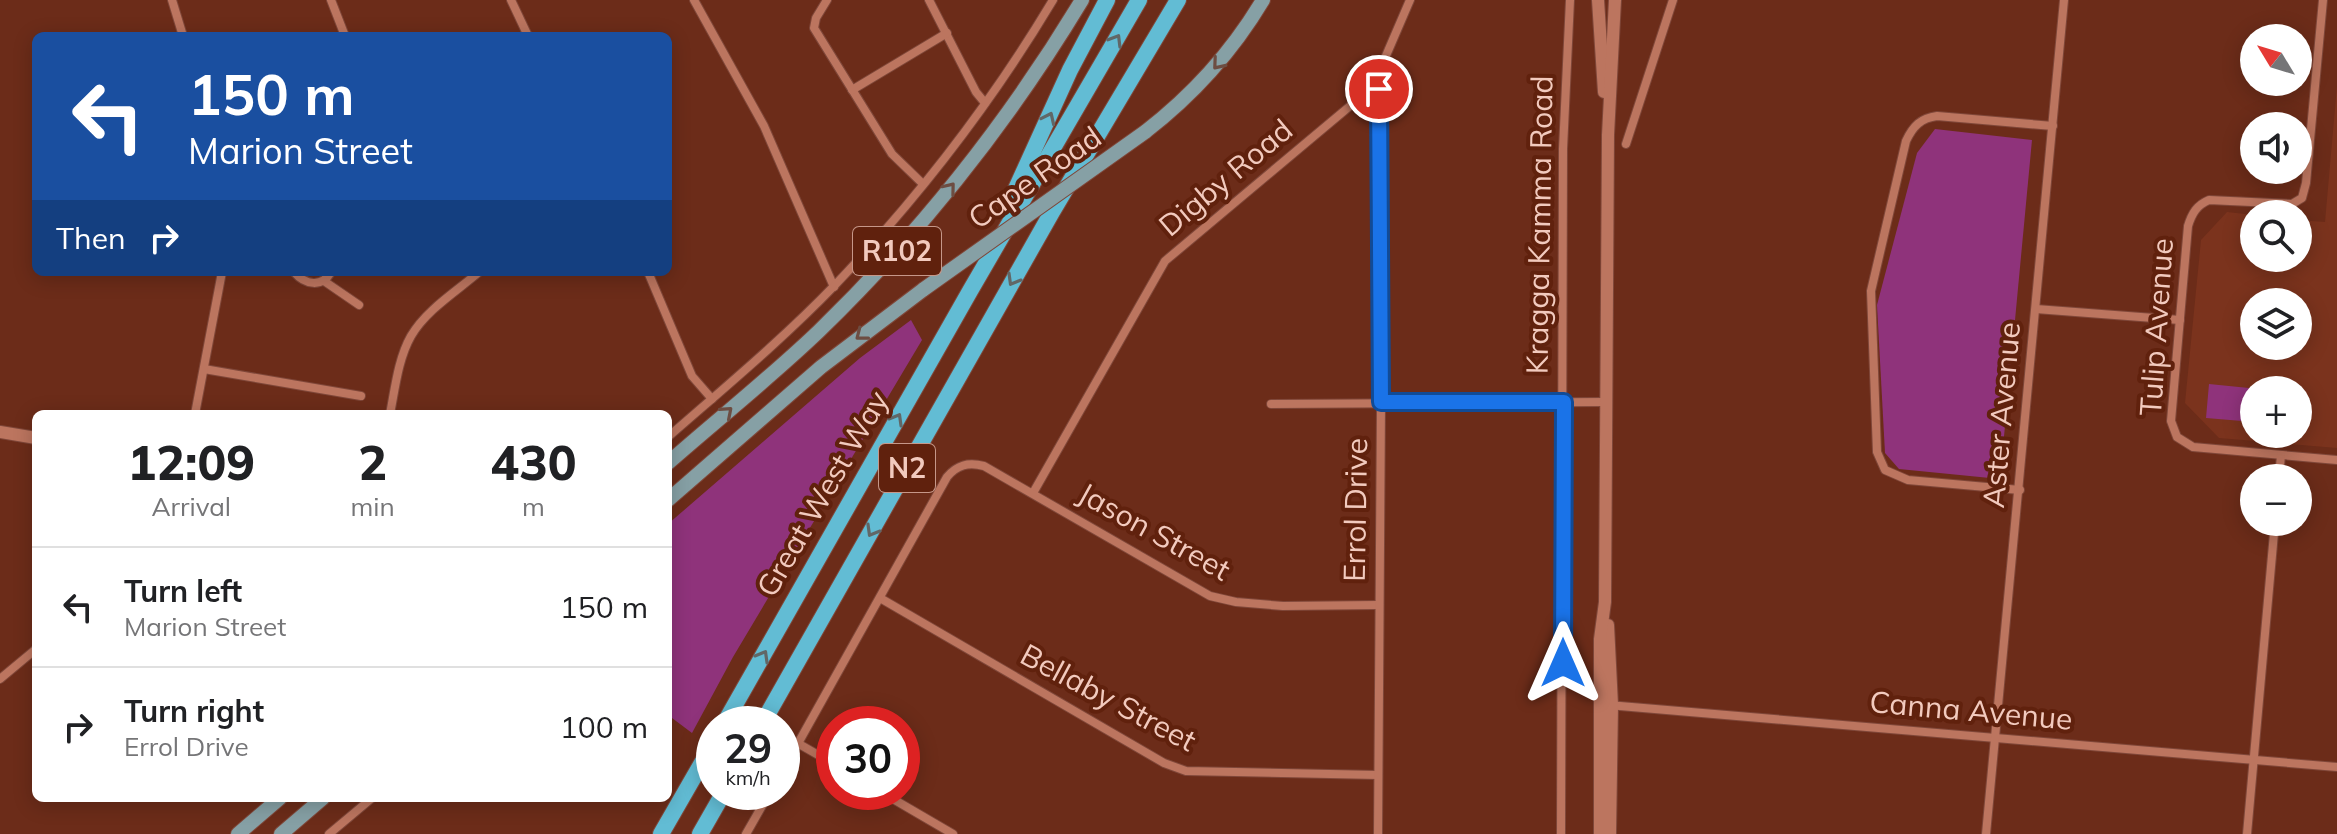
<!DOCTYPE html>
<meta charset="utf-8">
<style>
body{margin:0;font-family:Mulish,sans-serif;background:#f2f2f2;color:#202124;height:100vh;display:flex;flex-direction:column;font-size:30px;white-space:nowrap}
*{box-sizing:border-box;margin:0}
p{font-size:26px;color:#757577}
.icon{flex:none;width:44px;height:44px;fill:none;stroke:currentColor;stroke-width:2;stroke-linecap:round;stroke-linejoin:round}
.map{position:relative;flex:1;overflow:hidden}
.sheet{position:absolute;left:32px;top:410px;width:640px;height:392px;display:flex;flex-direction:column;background:#fff;border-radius:12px;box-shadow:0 4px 20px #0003}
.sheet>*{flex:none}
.guide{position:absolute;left:32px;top:32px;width:640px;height:244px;border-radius:12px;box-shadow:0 4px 20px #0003;background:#1a4fa0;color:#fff;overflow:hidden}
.needle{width:52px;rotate:308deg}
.tools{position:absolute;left:2240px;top:24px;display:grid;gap:16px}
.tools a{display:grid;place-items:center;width:72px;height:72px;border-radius:50%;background:#fff;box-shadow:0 4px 20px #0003;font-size:40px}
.speed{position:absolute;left:696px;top:706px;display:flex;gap:16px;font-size:40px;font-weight:700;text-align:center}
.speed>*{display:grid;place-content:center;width:104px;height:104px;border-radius:50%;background:#fff;box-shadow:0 4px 20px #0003;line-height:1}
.speed small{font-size:20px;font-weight:400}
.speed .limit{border:12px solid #d22;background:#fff;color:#111}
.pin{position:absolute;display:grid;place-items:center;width:68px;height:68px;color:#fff;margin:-34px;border:4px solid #fff;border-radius:50%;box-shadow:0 2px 8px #0007}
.me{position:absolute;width:88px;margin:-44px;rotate:0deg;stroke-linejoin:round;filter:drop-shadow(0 0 6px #0008)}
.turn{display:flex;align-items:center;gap:28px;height:168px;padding:0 24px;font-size:36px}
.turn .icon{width:104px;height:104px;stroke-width:2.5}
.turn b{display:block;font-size:56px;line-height:68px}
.then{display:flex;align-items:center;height:76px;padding:0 24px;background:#0003;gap:16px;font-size:30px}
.eta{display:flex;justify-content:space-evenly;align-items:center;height:136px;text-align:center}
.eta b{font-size:48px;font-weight:800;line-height:56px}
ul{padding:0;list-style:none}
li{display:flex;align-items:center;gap:24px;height:120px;padding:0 24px;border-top:2px solid #e0e0e0}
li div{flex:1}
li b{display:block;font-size:30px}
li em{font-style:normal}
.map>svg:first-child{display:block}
.built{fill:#7b331d;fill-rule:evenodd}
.green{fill:#8f337b}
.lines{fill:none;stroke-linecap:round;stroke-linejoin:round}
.street-casing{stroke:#7f4739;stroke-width:10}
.secondary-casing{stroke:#7f4739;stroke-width:14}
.primary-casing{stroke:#7f4739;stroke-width:16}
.highway-casing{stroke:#7f4739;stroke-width:18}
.street{stroke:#bc755f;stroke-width:8}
.secondary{stroke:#bc755f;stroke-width:12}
.primary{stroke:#86a0a5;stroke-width:14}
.highway{stroke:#62bcd4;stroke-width:16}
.primary-bridge-casing{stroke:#7f4739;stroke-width:16;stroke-linecap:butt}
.primary-bridge{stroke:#86a0a5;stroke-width:14}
.oneway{stroke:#616767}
.oneway2{stroke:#6d4d42}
.route-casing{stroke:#114b97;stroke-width:20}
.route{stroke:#1a73e8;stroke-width:14}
.labels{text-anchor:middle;stroke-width:8;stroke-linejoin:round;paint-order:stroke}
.shield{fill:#60210d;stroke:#c69789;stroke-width:2}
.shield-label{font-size:28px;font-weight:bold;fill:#f2cabe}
.street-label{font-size:30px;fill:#f2cabe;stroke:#60210d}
</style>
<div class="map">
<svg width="2337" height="834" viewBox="0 0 2337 834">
<rect width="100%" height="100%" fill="#6c2c19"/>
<!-- built -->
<path class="built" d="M2337 86V448L2219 438 2185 403 2201 240 2227 212 2254 215V258H2298V220L2325 222ZM2254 302H2298V346H2254ZM2254 390H2298V434H2254Z"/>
<!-- green -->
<g class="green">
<polygon points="1935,129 2032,140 2000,479 1899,469 1885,453 1877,305 1917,153"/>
<polygon points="911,320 922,340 733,657 692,733 668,715 668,524 860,358"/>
<polygon points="2209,384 2269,390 2254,390 2254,422 2206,418"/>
</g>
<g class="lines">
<defs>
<g id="street">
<polyline points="172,0 183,36"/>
<polyline points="331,0 345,36"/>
<polyline points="511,0 528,36"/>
<polyline points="694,0 764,126 834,287"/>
<polyline points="827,0 816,18 814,28 892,154 923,184"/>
<polyline points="929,0 976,92 985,103"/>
<path d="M2323 0 2306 183 2302 198 2292 204 2209 200C2197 205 2192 213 2188 226L2171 421 2177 437 2193 447 2337 460"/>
<polyline points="852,90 947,33"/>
<polyline points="1626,144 1673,0"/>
<path d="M294 272C305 285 322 288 331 272"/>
<polyline points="648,272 692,376 712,399"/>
<polyline points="324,281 359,305"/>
<polyline points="2036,309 2180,320"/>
<polyline points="204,369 361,396"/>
<polyline points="1271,404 1606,402"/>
<polyline points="195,414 222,272"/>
<path d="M390 414C395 389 398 359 411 336 426 310 457 291 479 272"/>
<path d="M668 437C724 388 783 339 835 285 917 199 992 102 1053 0"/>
<polyline points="2279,478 2281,455"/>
<path d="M2020 490 1908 480 1885 470 1877 452 1871 291 1906 141C1913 126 1921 118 1937 116L2053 126"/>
<polyline points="1033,493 1165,261 1350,106 1379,89"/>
<polyline points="880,598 1164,763 1186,771 1378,775"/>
<polyline points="0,679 36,649"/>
<polyline points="1608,705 2337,767"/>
<polyline points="799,744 834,764"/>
<path d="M782 772 947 477C957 465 968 462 984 466L1210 596 1236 602 1283 606 1378 605"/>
<polyline points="881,792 953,834"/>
<polyline points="329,834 372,798"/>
<polyline points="746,834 770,792"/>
<polyline points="1378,834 1381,402 1379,89 1382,65 1410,0"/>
<polyline points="1561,834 1563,149 1570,0"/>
<polyline points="1986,834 2064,0"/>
<polyline points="2247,834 2275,522"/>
</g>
<g id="secondary">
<polyline points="1598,0 1604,92"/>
<polyline points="0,432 36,438"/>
<polyline points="1608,625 1612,705 1610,834"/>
<polyline points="1600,834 1600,639 1605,602 1608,135 1615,0"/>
</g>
<g id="primary">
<path d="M1145 132C1193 95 1232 52 1263 0"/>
<path d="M668 463C718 419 771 377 819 331 920 233 1009 121 1082 0"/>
<polyline points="668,500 821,367 924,289"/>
<polyline points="238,834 280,798"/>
<polyline points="281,834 323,798"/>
</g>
<g id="highway">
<polyline points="1010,202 1070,70 1107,0"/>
<polyline points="724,724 970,291 1139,0"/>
<polyline points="762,724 1052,212 1178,0"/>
<polyline points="661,834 714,742"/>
<polyline points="700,834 724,792"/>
</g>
</defs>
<!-- street casing -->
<use href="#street" class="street-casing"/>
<!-- secondary casing -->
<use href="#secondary" class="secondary-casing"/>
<!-- primary casing -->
<use href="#primary" class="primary-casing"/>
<!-- highway casing -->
<use href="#highway" class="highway-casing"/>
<!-- street -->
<use href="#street" class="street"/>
<!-- secondary -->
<use href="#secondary" class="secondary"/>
<!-- primary -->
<use href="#primary" class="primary"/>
<!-- highway -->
<use href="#highway" class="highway"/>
<defs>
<polyline id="primary-bridge" points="924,289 1145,132"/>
</defs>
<!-- primary-bridge casing -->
<use href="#primary-bridge" class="primary-bridge-casing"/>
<!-- primary-bridge -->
<use href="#primary-bridge" class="primary-bridge"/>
</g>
<!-- one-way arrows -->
<defs><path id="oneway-chevron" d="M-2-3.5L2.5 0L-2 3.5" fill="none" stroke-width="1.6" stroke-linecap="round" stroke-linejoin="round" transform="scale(2)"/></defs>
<g class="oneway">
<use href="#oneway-chevron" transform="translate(1116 40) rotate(-59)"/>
<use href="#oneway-chevron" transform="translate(1049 118) rotate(-65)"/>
<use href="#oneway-chevron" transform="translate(1013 280) rotate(120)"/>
<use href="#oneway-chevron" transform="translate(897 419) rotate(-60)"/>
<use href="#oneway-chevron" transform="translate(872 531) rotate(120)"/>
<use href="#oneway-chevron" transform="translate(763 656) rotate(-60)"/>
</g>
<g class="oneway2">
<use href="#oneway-chevron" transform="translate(1218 64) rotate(130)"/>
<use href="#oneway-chevron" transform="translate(950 188) rotate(-51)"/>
<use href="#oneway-chevron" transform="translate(861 335) rotate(142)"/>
<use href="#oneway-chevron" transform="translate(727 412) rotate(-41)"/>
</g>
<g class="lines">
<defs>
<polyline id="route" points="1379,89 1381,402 1564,402 1563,663"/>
</defs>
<!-- route casing -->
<use href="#route" class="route-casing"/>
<!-- route -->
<use href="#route" class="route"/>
</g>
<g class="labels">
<!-- shield labels -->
<g class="shield">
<rect x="853" y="227" width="88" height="48" rx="6"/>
<rect x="879" y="444" width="56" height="48" rx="6"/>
</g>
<g class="shield-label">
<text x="897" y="261">R102</text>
<text x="907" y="478">N2</text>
</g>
<!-- street labels -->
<g class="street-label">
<text transform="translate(1035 178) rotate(-35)" y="10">Cape Road</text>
<text transform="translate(1226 178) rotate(-40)" y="10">Digby Road</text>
<text transform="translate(1540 225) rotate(-89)" y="10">Kragga Kamma Road</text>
<text transform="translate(2157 327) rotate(-86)" y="10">Tulip Avenue</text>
<text transform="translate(2002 415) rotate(-85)" y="10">Aster Avenue</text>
<text transform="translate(823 494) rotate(-60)" y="10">Great West Way</text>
<text transform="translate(1356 510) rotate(-89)" y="10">Errol Drive</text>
<text transform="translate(1154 532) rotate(29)" y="10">Jason Street</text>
<text transform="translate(1108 698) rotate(28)" y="10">Bellaby Street</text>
<text transform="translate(1971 711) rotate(5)" y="10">Canna Avenue</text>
</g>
</g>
</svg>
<div class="tools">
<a><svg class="needle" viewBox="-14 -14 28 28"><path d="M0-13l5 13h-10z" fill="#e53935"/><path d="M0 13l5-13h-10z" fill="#757577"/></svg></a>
<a><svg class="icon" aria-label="sound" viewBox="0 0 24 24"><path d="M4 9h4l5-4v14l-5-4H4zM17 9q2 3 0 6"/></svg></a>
<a><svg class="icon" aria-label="search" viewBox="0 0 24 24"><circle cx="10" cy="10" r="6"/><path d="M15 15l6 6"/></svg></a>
<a><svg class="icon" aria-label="layers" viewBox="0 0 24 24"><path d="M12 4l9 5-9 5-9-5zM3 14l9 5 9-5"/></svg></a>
<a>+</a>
<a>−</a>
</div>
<div class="speed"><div>29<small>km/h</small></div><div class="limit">30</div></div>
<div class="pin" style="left:1379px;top:89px;background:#d93025"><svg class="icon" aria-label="arrive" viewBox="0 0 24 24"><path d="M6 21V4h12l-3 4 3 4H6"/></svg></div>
<svg class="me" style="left:1563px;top:663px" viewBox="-20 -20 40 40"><path d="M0-17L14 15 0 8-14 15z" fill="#1a73e8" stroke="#fff" stroke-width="4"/></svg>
<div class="guide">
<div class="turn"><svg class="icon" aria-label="left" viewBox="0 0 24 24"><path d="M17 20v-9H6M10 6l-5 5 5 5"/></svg><div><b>150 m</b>Marion Street</div></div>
<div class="then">Then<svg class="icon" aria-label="right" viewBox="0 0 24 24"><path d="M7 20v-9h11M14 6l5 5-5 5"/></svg></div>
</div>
<section class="sheet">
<div class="eta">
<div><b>12:09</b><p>Arrival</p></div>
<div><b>2</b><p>min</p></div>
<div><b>430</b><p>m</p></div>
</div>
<ul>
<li><svg class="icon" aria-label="left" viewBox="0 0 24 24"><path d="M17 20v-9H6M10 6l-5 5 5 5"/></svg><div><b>Turn left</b><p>Marion Street</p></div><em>150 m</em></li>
<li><svg class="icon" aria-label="right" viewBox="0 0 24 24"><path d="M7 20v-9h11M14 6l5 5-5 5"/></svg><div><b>Turn right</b><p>Errol Drive</p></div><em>100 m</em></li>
</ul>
</section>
</div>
